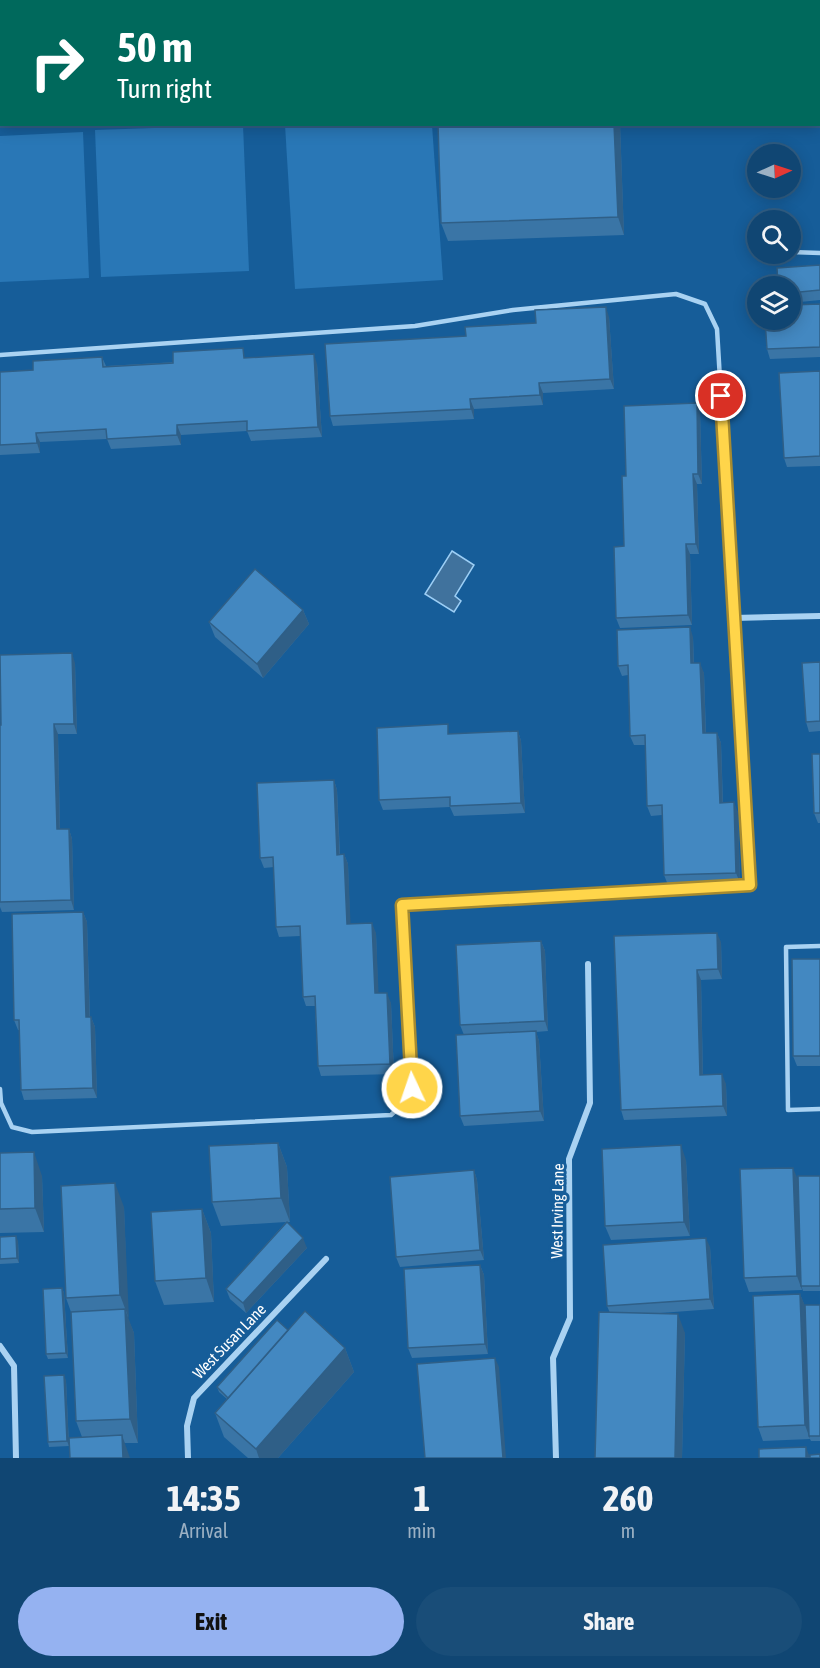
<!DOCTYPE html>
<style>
body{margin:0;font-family:"Asap Condensed",sans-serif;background:#194d78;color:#f1f3f6;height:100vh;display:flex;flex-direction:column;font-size:22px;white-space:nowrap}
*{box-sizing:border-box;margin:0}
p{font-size:20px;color:#9cb1c4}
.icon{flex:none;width:33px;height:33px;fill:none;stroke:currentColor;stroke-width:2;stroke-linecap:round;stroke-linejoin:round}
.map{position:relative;height:1458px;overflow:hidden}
.side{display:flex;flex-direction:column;background:#104673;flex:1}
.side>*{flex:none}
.top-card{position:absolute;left:0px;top:0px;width:820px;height:126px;box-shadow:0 3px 15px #0003,0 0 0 2px #305e85;background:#00695c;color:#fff;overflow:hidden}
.needle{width:39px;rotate:87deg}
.buttons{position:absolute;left:747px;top:144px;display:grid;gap:12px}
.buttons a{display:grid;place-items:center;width:54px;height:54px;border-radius:50%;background:#104673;box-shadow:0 3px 15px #0003,0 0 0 2px #305e85;font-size:30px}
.pin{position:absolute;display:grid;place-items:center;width:51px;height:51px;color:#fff;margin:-26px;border:3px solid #fff;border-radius:50%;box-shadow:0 2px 6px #0007}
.me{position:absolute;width:66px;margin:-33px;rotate:357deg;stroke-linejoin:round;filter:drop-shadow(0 0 4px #0008)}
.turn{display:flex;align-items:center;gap:21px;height:126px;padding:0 18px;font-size:27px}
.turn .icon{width:78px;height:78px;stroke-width:2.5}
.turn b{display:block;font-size:42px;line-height:51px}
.eta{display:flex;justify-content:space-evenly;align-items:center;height:102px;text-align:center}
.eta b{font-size:36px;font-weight:700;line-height:42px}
.action{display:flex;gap:12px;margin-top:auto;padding:12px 18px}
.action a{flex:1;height:69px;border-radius:36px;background:#95b2f1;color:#111;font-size:24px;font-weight:700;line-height:69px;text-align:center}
.action a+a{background:#194d78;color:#f1f3f6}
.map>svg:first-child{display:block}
.green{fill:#2977b6}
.water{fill:#40729d;stroke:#9ccef5;stroke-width:1.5}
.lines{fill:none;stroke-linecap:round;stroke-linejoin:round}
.lane{stroke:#a9d2f2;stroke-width:4.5}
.street{stroke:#a9d2f2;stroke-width:6}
.wall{fill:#3a75a6}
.shaded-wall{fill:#2f5f87}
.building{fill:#4388c1;stroke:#2f5f87;stroke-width:1.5}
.route-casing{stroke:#a68a30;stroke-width:15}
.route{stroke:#ffd54a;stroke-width:10}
.labels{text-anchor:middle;stroke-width:6;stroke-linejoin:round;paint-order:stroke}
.street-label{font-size:16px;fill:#fff;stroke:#165d99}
</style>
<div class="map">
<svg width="820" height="1458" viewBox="0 0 820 1458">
<rect width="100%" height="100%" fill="#165d99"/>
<!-- green -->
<g class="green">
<polygon points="276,0 425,0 425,1 276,2"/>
<polygon points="243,125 249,271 101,277 95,130"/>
<polygon points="285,125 432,125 443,280 295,289"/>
<polygon points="83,132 89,278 0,282 0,136"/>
</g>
<!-- water -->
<polygon class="water" points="452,551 474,565 455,596 461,601 454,612 425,594"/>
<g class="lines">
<!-- lane -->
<g class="lane">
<polyline points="791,252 820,253"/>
<polyline points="0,355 415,326 513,310 676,294 705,304 717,329 750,885 402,905 412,1088 403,1104 391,1115 32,1132 12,1127 1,1103 0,1089"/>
<polyline points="820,946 786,947 788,1110 820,1109"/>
</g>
<!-- street -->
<g class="street">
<polyline points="734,618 820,616"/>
<polyline points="0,1346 14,1366 16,1458"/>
<polyline points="188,1458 187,1426 194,1398 326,1259"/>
<polyline points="556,1458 553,1358 570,1318 569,1159 590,1103 588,964"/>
</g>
</g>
<!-- wall -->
<g class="wall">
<polygon points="438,124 620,124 624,235 448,241 441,223"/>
<polygon points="820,265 820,300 790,303 790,286"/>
<polygon points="820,304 820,357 770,359 767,349"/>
<polygon points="609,317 614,389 543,393 543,405 474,409 474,419 333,426 330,416 466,336 536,323"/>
<polygon points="102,357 106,366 247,358 317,364 322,437 251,441 247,431 181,435 181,445 111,449 107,439 40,442 40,453 0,455 0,372 33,370"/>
<polygon points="820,371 820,466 787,467 784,458"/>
<polygon points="697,403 700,413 702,484 697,484 699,554 690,554 692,625 620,628 616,618 624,546"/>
<polygon points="303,610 309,624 263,678 215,637 209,622"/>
<polygon points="693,637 694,663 704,673 706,733 717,733 721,743 723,802 738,812 740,883 668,885 664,875 662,815 651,816 647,806 645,745 634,745 630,736 628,675 622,676 618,666"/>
<polygon points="820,662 820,731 809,732 806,722"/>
<polygon points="75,663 77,734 58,734 60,829 69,829 72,839 74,910 2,912 0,907 0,725 1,725"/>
<polygon points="518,731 521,741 525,813 454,816 450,807 383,810 379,800 451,734"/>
<polygon points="820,754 820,823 818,823 814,813"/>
<polygon points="334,780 337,790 340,854 344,854 348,864 350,924 376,933 378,993 391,1003 394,1074 321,1076 318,1066 315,1006 306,1006 303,997 300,936 279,937 276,927 274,867 264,868 260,858"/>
<polygon points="83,912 87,922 90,1017 91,1017 95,1027 97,1098 24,1100 21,1090 19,1030 18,1030 14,1020"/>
<polygon points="614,936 721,942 722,979 701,980 703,1075 726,1084 727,1116 624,1120 621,1110"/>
<polygon points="541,941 545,951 548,1031 536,1032 539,1041 544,1121 464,1126 460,1116 464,1035 460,1025"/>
<polygon points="820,959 820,1066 797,1066 793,1056"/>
<polygon points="278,1143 287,1167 290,1222 287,1222 307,1248 246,1313 230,1299 226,1289 286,1222 221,1226 212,1202"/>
<polygon points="0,1153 42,1176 44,1232 0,1233"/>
<polygon points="686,1160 690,1236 611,1240 605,1226"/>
<polygon points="474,1170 477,1180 484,1260 400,1267 396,1257"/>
<polygon points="820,1176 820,1291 803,1291 802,1288 802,1290 749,1292 744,1278 798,1181"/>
<polygon points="124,1207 128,1319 134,1333 138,1443 125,1443 82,1437 76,1421 71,1312 66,1298"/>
<polygon points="202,1209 211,1233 214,1302 164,1305 155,1281"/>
<polygon points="0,1237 18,1241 19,1263 0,1264"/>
<polygon points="710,1247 714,1309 647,1314 685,1333 682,1458 595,1458 610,1313 607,1306"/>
<polygon points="480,1265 484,1275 488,1354 412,1358 408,1348"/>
<polygon points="62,1288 64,1293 68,1358 48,1359 46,1354"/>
<polygon points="800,1294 805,1307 820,1305 820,1441 811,1441 810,1439 763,1441 758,1427"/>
<polygon points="288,1330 345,1348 354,1372 278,1458 248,1458 224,1437 215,1413 227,1399 219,1392 217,1387"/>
<polygon points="66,1380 69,1446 49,1447 48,1442"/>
</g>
<!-- shaded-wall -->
<g class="shaded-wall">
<polygon points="614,124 620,124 624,235 618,217"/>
<polygon points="606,307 609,317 614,389 610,379"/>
<polygon points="314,354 317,364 322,437 318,427"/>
<polygon points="539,383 543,393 543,405 540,395"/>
<polygon points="470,399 474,409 474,419 471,409"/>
<polygon points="697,403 700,413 702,484 698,474"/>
<polygon points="177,425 181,435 181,445 177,435"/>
<polygon points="36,433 40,442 40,453 37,443"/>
<polygon points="693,474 697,484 699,554 696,544"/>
<polygon points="686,544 690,554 692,625 688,615"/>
<polygon points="303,610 309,624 263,678 257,664"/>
<polygon points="690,627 693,637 694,673 691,663"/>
<polygon points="72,653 75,663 77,734 74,724"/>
<polygon points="700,663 704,673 706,743 703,733"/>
<polygon points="54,724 58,734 60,839 57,829"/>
<polygon points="518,731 521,741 525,813 521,803"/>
<polygon points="717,733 721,743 723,812 720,803"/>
<polygon points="334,780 337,790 340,865 337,855"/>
<polygon points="734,802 738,812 740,883 736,873"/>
<polygon points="69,829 72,839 74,910 71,900"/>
<polygon points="344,854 348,864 351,934 347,924"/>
<polygon points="83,912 87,922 90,1027 86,1017"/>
<polygon points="372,923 376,933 379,1003 375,993"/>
<polygon points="717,933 721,942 722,979 718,969"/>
<polygon points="541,941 545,951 548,1031 545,1021"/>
<polygon points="697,970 701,980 703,1085 700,1075"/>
<polygon points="387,993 391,1003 394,1074 390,1064"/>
<polygon points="91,1017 95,1027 97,1098 93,1088"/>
<polygon points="536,1031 539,1041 544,1121 540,1111"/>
<polygon points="722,1074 726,1084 727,1116 723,1106"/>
<polygon points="278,1143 287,1167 290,1222 281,1198"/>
<polygon points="681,1145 686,1160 690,1236 684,1222"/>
<polygon points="34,1152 42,1176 44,1232 35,1208"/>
<polygon points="793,1168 799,1182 802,1290 797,1276"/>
<polygon points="474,1170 477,1180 484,1260 480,1250"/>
<polygon points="115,1183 124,1207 129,1319 120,1295"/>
<polygon points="202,1209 211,1233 214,1302 206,1278"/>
<polygon points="16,1236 18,1241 19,1263 17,1258"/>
<polygon points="303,1238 307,1248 246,1313 243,1303"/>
<polygon points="706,1238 710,1247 714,1309 710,1299"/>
<polygon points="480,1265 484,1275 488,1354 485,1344"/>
<polygon points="62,1288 64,1293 68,1358 66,1353"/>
<polygon points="800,1294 806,1308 810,1439 805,1425"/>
<polygon points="125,1309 134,1333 138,1443 130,1419"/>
<polygon points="678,1314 685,1333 682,1458 675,1458"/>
<polygon points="345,1348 354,1372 278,1458 259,1458 256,1449"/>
<polygon points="495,1358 499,1367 506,1458 503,1458"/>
<polygon points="64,1375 66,1380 69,1446 67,1441"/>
<polygon points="122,1435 130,1458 123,1458"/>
<polygon points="806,1447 810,1458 806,1458"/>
</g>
<!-- building -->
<g class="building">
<rect x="9" y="0" width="227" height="2"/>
<rect x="433" y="0" width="176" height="2"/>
<rect x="654" y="0" width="39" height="2"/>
<polygon points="438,124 614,124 618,217 441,223"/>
<polygon points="820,265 820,290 790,293 790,286 778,286 777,268"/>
<polygon points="820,304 820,347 767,349 765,320 790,320 790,305"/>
<polygon points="606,307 610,379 539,383 540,395 470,399 471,409 330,416 325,344 466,336 465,327 536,323 535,310"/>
<polygon points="243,348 244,358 314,354 318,427 247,431 247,421 177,425 177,435 107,439 106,429 36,433 37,443 0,445 0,372 33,370 33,361 102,357 103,367 173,363 173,352"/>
<polygon points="820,371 820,456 784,458 779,373"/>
<polygon points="697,403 698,474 693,474 696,544 686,544 688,615 616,618 614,547 624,546 622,476 626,476 624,406"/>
<polygon points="255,569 303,610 257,664 209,622"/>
<polygon points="690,627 691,663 700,663 703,733 717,733 720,803 734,802 736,873 664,875 662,805 647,806 645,735 630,736 628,665 618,666 617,630"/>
<polygon points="72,653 74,724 54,724 57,829 69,829 71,900 0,902 0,725 1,725 0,655"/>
<polygon points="820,662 820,721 806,722 802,663"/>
<polygon points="448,724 448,734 518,731 521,803 450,806 450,797 379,800 377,728"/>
<polygon points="812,754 820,754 820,813 814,813"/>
<polygon points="334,780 337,855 344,854 347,924 372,923 375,993 387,993 390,1064 318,1066 315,996 303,997 300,926 276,927 273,857 260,858 257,783"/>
<polygon points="83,912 86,1017 91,1017 93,1088 21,1090 19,1020 14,1020 12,914"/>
<polygon points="717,933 718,969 697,970 700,1075 722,1074 723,1106 621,1110 614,936"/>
<polygon points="541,941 545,1021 460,1025 456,945"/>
<polygon points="792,959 820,959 820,1056 793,1056"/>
<polygon points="536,1031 540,1111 460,1116 456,1035"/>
<polygon points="278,1143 281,1198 212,1202 209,1146"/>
<polygon points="681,1145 684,1222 605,1226 602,1149"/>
<polygon points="34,1152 35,1208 0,1209 0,1153"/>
<polygon points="793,1168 797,1276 744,1278 740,1169"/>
<polygon points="474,1170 480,1250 396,1257 390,1177"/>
<polygon points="798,1176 820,1176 820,1286 801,1286"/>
<polygon points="115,1183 120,1295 66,1298 61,1186"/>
<polygon points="202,1209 206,1278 155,1281 151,1212"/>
<polygon points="287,1222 303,1238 243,1303 226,1289"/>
<polygon points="16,1236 17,1258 0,1259 0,1237"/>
<polygon points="706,1238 710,1299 607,1306 603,1245"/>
<polygon points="480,1265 485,1344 408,1348 404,1269"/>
<polygon points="62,1288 66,1353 46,1354 43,1289"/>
<polygon points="800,1294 805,1425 758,1427 753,1296"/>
<polygon points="805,1305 820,1305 820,1436 809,1436"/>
<polygon points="125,1309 130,1419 76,1421 71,1312"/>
<polygon points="305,1311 345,1348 256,1449 215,1413"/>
<polygon points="599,1312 678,1314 675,1458 595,1458"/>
<polygon points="277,1320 288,1330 228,1398 217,1387"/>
<polygon points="495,1358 503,1458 425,1458 417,1364"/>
<polygon points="64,1375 67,1441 48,1442 44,1376"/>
<polygon points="122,1435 123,1458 70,1458 69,1438"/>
<polygon points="806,1447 806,1458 759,1458 759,1449"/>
<polygon points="820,1454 820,1458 810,1458 810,1455"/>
</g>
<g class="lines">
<defs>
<polyline id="route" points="412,1088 402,905 750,885 721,396"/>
</defs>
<!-- route casing -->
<use href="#route" class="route-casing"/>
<!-- route -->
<use href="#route" class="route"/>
</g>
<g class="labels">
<!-- street labels -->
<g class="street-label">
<text transform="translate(557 1211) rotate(-89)" y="6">West Irving Lane</text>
<text transform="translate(229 1341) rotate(-46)" y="6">West Susan Lane</text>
</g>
</g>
</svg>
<div class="buttons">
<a><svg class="needle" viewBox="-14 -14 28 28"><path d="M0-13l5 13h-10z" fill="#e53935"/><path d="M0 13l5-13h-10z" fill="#9cb1c4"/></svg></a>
<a><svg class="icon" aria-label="search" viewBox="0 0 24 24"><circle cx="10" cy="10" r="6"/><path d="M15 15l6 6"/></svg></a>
<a><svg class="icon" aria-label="layers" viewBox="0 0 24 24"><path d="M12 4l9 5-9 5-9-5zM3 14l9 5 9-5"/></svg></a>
</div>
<div class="pin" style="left:721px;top:396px;background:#d93025"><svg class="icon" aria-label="arrive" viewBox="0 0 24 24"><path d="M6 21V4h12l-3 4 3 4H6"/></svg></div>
<svg class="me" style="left:412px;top:1088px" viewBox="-20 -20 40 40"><circle r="17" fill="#ffd54a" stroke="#fff" stroke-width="3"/><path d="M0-11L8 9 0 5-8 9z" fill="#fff"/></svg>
<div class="top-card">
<div class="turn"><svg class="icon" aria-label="right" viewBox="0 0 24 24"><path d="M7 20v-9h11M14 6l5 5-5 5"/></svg><div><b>50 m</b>Turn right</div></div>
</div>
</div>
<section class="side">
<div class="eta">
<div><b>14:35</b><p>Arrival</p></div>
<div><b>1</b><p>min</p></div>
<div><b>260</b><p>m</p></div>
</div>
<div class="action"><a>Exit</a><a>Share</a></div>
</section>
